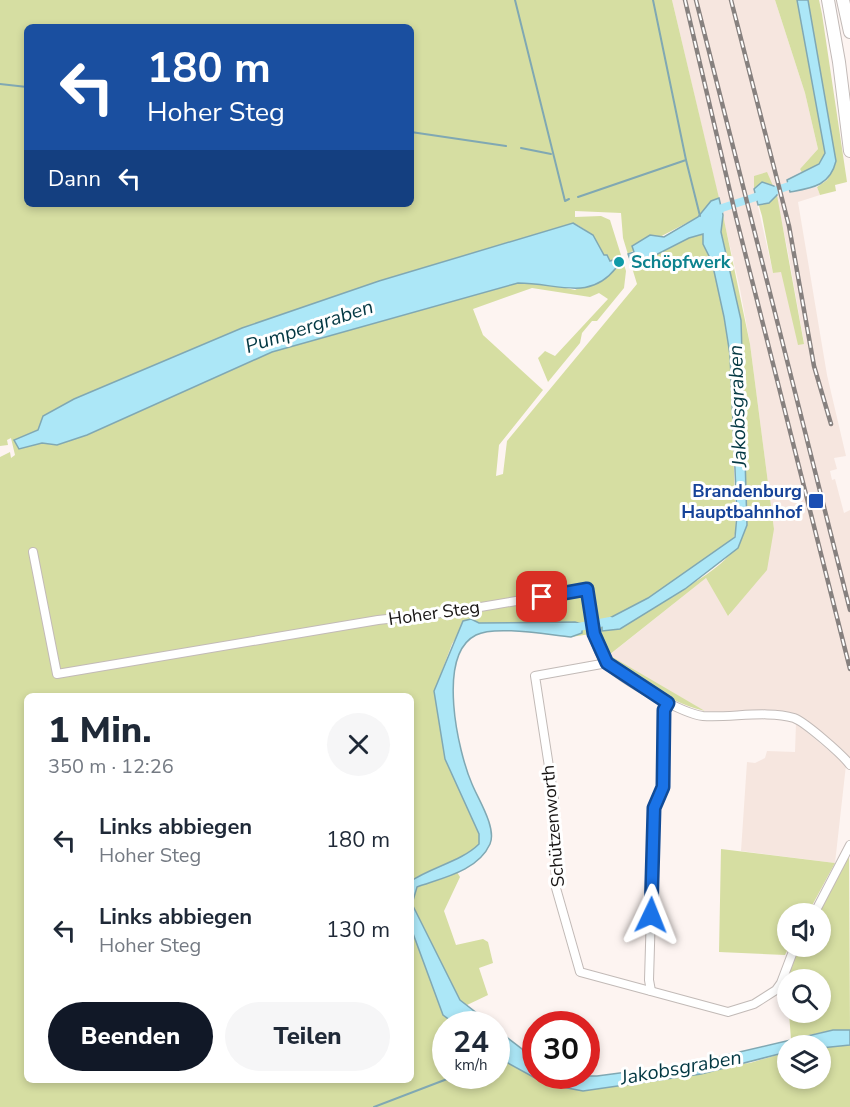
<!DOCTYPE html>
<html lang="de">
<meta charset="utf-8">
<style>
body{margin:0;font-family:"Nunito Sans",sans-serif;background:#f6f6f7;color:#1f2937;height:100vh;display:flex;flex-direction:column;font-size:22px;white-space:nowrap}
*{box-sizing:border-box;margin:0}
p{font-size:20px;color:#747a83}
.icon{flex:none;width:33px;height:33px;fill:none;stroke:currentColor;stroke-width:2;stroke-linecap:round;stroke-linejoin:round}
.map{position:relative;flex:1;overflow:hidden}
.drawer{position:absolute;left:24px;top:693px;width:390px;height:390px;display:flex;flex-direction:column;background:#fff;border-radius:9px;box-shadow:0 3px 9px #0003}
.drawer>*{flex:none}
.guide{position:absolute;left:24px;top:24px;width:390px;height:183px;border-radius:9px;box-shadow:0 3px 9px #0003;background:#1a4fa0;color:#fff;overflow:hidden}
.controls{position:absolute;left:777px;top:903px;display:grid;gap:12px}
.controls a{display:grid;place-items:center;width:54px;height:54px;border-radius:50%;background:#fff;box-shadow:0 3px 9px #0003;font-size:30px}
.speed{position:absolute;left:432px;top:1011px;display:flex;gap:12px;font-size:30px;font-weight:700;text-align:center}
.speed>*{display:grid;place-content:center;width:78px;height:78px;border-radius:50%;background:#fff;box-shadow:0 3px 9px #0003;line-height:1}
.speed small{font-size:15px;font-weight:400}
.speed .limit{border:9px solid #d22;background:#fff;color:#111}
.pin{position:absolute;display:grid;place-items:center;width:51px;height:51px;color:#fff;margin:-26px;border-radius:12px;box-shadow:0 3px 9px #0006}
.me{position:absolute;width:66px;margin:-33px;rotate:2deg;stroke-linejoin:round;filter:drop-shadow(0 0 4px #0008)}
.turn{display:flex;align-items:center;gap:21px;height:126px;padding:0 24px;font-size:27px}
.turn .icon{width:78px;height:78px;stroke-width:2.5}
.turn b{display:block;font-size:42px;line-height:51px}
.then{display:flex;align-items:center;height:57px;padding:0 24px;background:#0003;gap:12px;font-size:22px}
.round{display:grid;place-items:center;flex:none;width:63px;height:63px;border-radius:32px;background:#f6f6f7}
.overview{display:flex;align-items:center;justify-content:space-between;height:102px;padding:0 24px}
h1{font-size:36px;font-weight:800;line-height:45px}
.action{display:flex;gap:12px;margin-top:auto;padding:12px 24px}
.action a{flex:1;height:69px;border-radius:36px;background:#111827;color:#fff;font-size:24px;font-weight:800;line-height:69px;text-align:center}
.action a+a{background:#f6f6f7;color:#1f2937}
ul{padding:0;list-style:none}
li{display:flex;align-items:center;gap:18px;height:90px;padding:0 24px}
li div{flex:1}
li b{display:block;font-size:22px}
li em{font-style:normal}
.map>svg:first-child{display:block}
.built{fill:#f6e6df;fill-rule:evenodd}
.green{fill:#d6dea2;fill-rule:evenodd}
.water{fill:#ace7f7;stroke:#80a8b3;stroke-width:1.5}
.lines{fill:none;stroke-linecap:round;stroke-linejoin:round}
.stream{stroke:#80a8b3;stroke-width:2}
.canal{stroke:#ace7f7;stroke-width:8}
.minor-casing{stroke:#c2bab7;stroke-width:10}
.primary-casing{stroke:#c2bab7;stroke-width:14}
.minor{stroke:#fff;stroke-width:8}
.primary{stroke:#fff;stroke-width:12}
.rail-casing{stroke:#87817f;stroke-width:4.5}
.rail{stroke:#fff;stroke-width:2;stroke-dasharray:7;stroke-linecap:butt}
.route-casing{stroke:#114b97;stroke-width:15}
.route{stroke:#1a73e8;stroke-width:10}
.culture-dot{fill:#0f9aa8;stroke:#fff;stroke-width:2}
.transit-dot{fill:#1a4fb4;stroke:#fff;stroke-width:2}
.labels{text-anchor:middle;stroke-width:6;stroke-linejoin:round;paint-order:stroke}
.culture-label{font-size:18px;font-weight:bold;fill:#0d838f;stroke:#fff;text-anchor:start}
.transit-label{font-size:18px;font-weight:bold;fill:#164399;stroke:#fff;text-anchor:end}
.street-label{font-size:18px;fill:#181514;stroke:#fff}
.water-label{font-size:20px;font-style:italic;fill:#033843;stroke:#fff}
</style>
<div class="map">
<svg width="850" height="1107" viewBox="0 0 850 1107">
<rect width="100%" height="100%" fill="#fdf4f1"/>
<!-- built -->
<g class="built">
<path d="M672 0H775L805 93 818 149 800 169 802 173 787 180 790 191 817 187 820 195 798 202 827 375 846 456 834 458 837 469 830 471 832 480 835 479 844 513 850 510V758L797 715 705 711 608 656 706 578 729 616 774 529 750 344 740 289ZM774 186 787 247 804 343 781 271 773 273 754 189Z"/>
<polygon points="796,723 846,765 835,863 741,851 747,762 755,763 765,758 767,751 795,752"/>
</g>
<!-- green -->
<g class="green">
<path d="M0 0H672L719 198 711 201 698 217 629 253 638 264 689 238 703 234V244L712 262 724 317 730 355 736 530 733 540 648 598 602 622C649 604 732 578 747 525L741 321 721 231 723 215 750 344 774 529 767 570 728 616 706 578 609 655 705 711C681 706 629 680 612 662 604 654 601 644 597 633L571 637 582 633 575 622 479 623 471 619 463 626 452 644 434 692 479 834V844C461 861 432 867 411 881V696H27V1080H411V928L443 1015 455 1024H446V1076H496L497 1057 546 1084 750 1063 787 1052 788 1078H820L821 1048 850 1045V1107H0V457L10 452 11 458 15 455 11 438 7 440 8 445 0 446ZM27 27H411V204H27ZM575 211 621 213 623 238 637 284 507 441 503 474 496 476 499 445 543 390 483 335 473 309 532 288 590 297 599 293 608 299 555 356 545 351 538 358 548 382 580 343 582 333 592 321H597L624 288 626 271 610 220 601 216 575 217ZM573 223C596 232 594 247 610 261L613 260 616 267 575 290 543 283H518L272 352 87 435 57 445 14 440 38 430 43 416 74 399 242 328 379 281Z"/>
<polygon points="775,0 797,0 825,153 819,164 802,173 800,169 818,149 805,93"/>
<polygon points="808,0 819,0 822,14 847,182 835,185 836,191 820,195 817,187 827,180 836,161"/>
<polygon points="767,172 777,195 804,344 798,345 781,272 773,273 762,216 754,189 754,176"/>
<polygon points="721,849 835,863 808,913 788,914 789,947 785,955 719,952"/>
<polygon points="849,855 850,1030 833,1030 791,1039 789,1013 820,1012 820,980 788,980 787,993 787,991 780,990 797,947 820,946 820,914 817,913"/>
<polygon points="457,872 460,877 444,911 456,945 483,939 488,942 493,963 479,968 488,995 467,1005 460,1000 412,904 417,887"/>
</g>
<!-- water -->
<g class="water">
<path d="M797 0H808L836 161C830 186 812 188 790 192L787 180 819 164 825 153Z"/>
<polygon points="762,182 774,186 777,195 769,203 758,205 754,189"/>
<polygon points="719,198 723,215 721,232 741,320 747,525 738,548 685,589 620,629 602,631 602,622 648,598 735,537 737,515 730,355 724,317 712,262 703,244 703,234 689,238 638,264 637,260 631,262 628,254 634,252 632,246 650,235 664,237 698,217 711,201"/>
<path d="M573 223 593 235 604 255H607L610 261 613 260 616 268C589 302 558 283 518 283L272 352 87 435 57 445 42 443 19 449 14 440 38 430 43 416 74 399 242 328 379 281Z"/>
<path d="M471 619 479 623 575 622 582 624V633L571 637C549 635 495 625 476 635 436 655 458 752 472 784 478 799 497 828 490 844 478 871 442 878 417 887L412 904 460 1000 491 1024H455L443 1015 411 928V881C432 867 462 861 479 844V834L445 759 434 691 463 621Z"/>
<polygon points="496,1029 535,1059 536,1076 597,1076 688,1064 833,1030 850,1030 850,1045 821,1048 820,1046 788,1046 787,1052 701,1074 583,1091 546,1084 497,1057"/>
</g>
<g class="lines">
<!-- stream -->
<g class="stream">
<polyline points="515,0 565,201 569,199"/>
<polyline points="0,84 27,87"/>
<polyline points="411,132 506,146"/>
<polyline points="521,148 551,154"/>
<polyline points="686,160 700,216"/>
<polyline points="578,197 686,160 653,0"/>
<polyline points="374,1107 455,1076"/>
</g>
<!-- canal -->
<g class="canal">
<polyline points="713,216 722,208 798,183"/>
<polyline points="573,628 610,621"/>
</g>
<defs>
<g id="minor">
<path d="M33 552 57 674 378 620 451 612 587 589C590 612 591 646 607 664 621 679 683 714 703 716 730 718 768 710 794 718 805 722 843 755 850 765"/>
<polyline points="607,663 535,676 554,799 556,888 580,972 728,1012 754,1004 776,990 781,983 795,946"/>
<polyline points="814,914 850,845"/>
<polyline points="651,991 649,980 654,808 662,787 664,710 668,703"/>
</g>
<g id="primary">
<polyline points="828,0 839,62 850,151"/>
<polyline points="843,0 850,32"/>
</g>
</defs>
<!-- minor casing -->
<use href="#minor" class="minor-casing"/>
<!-- primary casing -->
<use href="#primary" class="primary-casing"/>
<!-- minor -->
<use href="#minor" class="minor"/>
<!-- primary -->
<use href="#primary" class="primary"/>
<defs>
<g id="rail">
<polyline points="685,0 736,217 850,669"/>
<polyline points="696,0 850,610"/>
<polyline points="731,0 789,226 814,366 831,424"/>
</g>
</defs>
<!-- rail casing -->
<use href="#rail" class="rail-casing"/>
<!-- rail -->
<use href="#rail" class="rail"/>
</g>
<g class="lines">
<defs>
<polyline id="route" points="542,597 587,589 594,634 607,663 668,703 664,710 663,787 654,808 651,915"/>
</defs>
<!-- route casing -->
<use href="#route" class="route-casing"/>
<!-- route -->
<use href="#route" class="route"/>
</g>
<!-- markers -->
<circle class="culture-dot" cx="619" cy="262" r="6"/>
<rect class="transit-dot" x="808" y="493" width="16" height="16" rx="3"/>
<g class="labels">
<!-- culture labels -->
<g class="culture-label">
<text x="631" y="268">Schöpfwerk</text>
</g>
<!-- transit labels -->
<g class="transit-label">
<text x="802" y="497">Brandenburg<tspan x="802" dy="21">Hauptbahnhof</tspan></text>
</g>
<!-- street labels -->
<g class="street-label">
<text transform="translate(434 613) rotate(-8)" y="6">Hoher Steg</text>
<text transform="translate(553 826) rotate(-95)" y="6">Schützenworth</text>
</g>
<!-- water labels -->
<g class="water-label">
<text transform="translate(309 326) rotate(-18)" y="7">Pumpergraben</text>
<text transform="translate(737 406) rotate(-92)" y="7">Jakobsgraben</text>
<text transform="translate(681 1067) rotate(-10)" y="7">Jakobsgraben</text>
</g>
</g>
</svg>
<div class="controls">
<a><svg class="icon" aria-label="sound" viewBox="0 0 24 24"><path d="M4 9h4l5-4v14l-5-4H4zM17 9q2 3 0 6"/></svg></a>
<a><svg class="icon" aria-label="search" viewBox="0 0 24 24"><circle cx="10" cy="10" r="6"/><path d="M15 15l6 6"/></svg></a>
<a><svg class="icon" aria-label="layers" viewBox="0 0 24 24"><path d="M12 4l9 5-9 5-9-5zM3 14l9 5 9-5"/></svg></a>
</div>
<div class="speed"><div>24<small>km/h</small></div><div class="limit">30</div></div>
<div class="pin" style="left:542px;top:597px;background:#d93025"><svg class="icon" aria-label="arrive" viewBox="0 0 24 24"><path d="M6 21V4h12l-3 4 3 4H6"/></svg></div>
<svg class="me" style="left:651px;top:915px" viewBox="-20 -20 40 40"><path d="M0-17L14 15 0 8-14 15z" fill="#1a73e8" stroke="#fff" stroke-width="4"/></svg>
<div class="guide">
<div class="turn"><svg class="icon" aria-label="left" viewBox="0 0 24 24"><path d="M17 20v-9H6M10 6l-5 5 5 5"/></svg><div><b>180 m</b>Hoher Steg</div></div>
<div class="then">Dann<svg class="icon" aria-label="left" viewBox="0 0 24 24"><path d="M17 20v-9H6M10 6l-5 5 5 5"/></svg></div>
</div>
<section class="drawer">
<div class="overview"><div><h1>1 Min.</h1><p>350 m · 12:26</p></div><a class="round"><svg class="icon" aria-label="close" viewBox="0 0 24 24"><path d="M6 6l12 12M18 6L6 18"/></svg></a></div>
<ul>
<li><svg class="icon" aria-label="left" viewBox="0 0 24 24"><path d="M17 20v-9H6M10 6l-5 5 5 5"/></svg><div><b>Links abbiegen</b><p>Hoher Steg</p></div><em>180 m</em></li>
<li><svg class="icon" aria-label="left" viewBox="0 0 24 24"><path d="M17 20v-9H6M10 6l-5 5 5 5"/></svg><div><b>Links abbiegen</b><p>Hoher Steg</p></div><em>130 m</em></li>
</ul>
<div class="action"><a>Beenden</a><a>Teilen</a></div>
</section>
</div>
